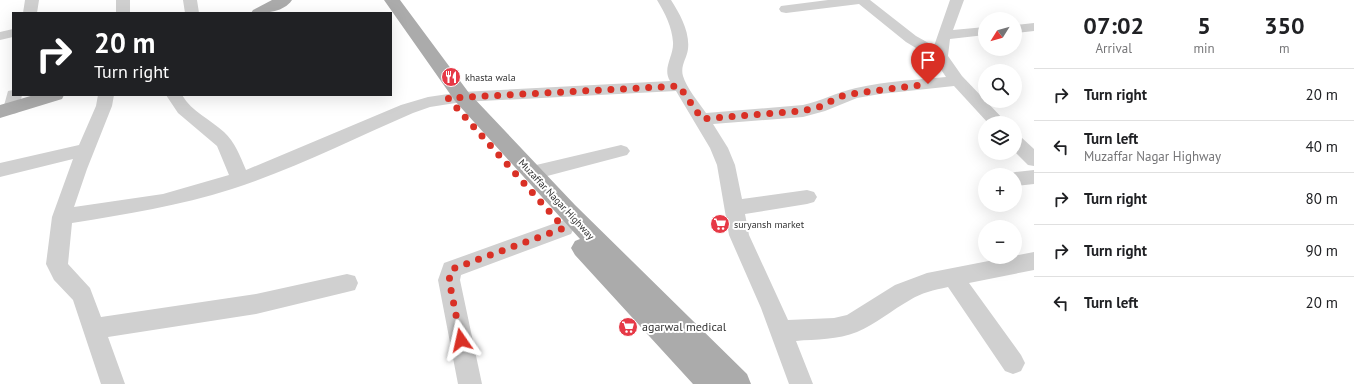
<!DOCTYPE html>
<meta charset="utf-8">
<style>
body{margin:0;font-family:"PT Sans",sans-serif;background:#f6f6f6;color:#202124;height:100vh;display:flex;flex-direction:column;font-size:15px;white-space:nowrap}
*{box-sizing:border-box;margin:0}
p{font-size:13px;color:#757577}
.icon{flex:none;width:22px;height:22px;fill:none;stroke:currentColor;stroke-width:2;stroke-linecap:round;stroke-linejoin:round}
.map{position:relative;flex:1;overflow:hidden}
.side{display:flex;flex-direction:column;background:#fff;width:320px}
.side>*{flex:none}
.top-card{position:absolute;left:12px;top:12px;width:380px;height:84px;border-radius:0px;box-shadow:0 4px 16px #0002;background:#202124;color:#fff;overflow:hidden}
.needle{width:26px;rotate:233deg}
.tools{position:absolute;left:978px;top:12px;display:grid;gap:8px}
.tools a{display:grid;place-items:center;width:44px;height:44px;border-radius:50%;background:#fff;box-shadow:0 4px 16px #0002;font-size:20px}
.pin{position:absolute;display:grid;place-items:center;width:34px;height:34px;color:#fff;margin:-41px -17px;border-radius:50% 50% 50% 0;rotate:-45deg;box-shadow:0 0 4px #0007}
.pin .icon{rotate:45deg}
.me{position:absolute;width:44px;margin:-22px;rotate:349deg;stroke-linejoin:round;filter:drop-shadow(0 0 3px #0008)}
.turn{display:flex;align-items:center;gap:14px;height:84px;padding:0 16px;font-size:18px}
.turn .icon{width:52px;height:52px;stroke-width:2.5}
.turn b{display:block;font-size:28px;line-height:34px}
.eta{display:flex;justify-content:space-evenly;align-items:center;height:68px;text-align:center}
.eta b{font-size:24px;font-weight:800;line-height:28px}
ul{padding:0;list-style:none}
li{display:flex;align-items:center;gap:12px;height:52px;padding:0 16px;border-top:1px solid #e0e0e0}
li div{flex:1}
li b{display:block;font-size:15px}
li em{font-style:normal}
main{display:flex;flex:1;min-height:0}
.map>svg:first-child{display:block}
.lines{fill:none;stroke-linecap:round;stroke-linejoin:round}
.minor{fill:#d0d0d0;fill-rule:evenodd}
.major{fill:#ababab;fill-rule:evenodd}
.route{stroke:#d93025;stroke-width:7;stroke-dasharray:0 12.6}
.labels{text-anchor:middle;stroke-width:4;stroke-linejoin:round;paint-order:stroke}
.poi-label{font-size:10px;fill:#333;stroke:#fff;text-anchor:start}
.street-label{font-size:10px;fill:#333;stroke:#fff}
.near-poi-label{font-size:12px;fill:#333;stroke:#fff;text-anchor:start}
</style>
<main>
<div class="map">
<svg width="1034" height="384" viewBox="0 0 1034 384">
<rect width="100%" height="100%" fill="#fff"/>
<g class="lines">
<!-- minor -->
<g class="minor">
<polygon points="25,0 39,0 37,13 23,13"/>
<rect x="116" y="0" width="14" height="13"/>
<polygon points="183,0 197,0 199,13 185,13"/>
<path d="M657 0H671C680 14 690 32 688 49 687 58 680 66 683 76 686 87 699 103 706 113L803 105C821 101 838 92 856 88 886 81 916 80 946 77L934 59 906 42 859 4 786 13 781 12 779 9 781 6 828 0H870L916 36 934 46 950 0H964L953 30 985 27V35L950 39 948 56 962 76 1007 123H988L954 86 880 94 857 98 825 111 803 117 713 124 728 148 735 165 742 199 807 190 814 192 817 197 814 202 807 204 745 214 749 235 788 320 834 318 847 315 895 285 927 273 1034 252V270L969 283 1021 355 1025 363 1021 371 1013 374 1005 371 948 287C934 290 921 293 910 300 892 310 876 324 857 332 838 340 816 339 796 341L813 384H789L761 308 729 235 717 165 710 148 676 91 462 102 430 107 413 113C353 139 294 169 232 189 179 206 127 214 72 223L68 264 90 288 101 317 256 294 347 274 355 276 358 283 355 290 347 292 256 314 108 337 125 384H101L73 300 54 280 46 264 52 217 73 159 0 177V163L79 145 96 106 98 95H114L112 106 87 169 74 207 163 194 229 175 217 146 178 113 166 95H182C192 112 210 119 224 132 235 142 240 156 246 170L401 105 428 97 462 92 670 81C662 68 674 56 673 42 672 27 665 13 657 0Z"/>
<polygon points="1034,23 1034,31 1015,33 1015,25"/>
<polygon points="13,29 13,37 0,40 0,32"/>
<polygon points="13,90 13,95 22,95 19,109 17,113 11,114 5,113 3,109 8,91"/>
<polygon points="1015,135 1021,137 1034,149 1034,166 1028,165 1015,152"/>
<polygon points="621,145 627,147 630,151 627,155 532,180 525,178 523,173 525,168 532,166"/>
<polygon points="1034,170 1034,184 1015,186 1015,175 1008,175 1015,172"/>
<polygon points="564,220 571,222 574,228 571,234 461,275 460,280 482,384 458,384 438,280 444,263"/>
</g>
<!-- major -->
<g class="major">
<path d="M272 0H292C283 13 265 13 251 13L253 10Z"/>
<polygon points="384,0 400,0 469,93 575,205 747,374 751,384 693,384 575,255 571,248 575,241 580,239 455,101"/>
<polygon points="34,95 64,95 62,99 0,118 0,105"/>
</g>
</g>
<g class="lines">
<!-- route -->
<polyline class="route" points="461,340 449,280 452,269 564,228 448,98 679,86 702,119 802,111 819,107 842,96 857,93 928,84"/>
</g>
<!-- icons -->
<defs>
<symbol id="restaurant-disc" viewBox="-11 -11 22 22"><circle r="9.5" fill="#e63946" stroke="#fff"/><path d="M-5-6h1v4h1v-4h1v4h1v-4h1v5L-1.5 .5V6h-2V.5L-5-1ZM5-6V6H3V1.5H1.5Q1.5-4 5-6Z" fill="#fff"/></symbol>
<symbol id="supermarket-disc" viewBox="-11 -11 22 22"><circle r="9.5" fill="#e63946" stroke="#fff"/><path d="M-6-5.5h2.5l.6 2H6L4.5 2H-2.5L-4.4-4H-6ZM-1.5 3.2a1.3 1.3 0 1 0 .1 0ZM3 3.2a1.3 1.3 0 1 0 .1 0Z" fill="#fff"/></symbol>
</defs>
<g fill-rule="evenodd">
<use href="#restaurant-disc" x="440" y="66" width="22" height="22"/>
<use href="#supermarket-disc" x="709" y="213" width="22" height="22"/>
<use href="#supermarket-disc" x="617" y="316" width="22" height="22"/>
</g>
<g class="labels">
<!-- poi labels -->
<g class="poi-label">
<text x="465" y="81">khasta wala</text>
<text x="734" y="228">suryansh market</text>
</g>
<!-- street labels -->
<g class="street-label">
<text transform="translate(557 199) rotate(47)" y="4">Muzaffar Nagar Highway</text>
</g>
<!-- near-poi labels -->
<g class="near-poi-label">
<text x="642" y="331">agarwal medical</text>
</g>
</g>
</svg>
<div class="tools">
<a><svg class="needle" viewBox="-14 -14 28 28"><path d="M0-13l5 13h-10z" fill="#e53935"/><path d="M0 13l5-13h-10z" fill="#757577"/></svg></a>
<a><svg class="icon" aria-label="search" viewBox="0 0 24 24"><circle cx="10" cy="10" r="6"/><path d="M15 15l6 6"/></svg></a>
<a><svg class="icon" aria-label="layers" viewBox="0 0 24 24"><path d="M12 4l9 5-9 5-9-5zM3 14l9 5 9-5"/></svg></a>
<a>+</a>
<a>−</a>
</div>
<div class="pin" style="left:928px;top:84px;background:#d93025"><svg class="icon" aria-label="arrive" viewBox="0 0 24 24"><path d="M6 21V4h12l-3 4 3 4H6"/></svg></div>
<svg class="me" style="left:461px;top:340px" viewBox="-20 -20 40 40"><path d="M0-17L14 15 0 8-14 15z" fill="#d93025" stroke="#fff" stroke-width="4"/></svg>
<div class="top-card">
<div class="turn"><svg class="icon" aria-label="right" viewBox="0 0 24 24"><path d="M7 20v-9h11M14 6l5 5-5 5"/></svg><div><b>20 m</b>Turn right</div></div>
</div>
</div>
<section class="side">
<div class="eta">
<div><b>07:02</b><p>Arrival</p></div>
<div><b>5</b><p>min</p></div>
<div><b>350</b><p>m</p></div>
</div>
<ul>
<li><svg class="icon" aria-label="right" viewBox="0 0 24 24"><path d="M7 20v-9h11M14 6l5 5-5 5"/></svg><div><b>Turn right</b></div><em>20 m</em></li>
<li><svg class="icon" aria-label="left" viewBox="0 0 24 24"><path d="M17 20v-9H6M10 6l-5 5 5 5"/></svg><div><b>Turn left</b><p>Muzaffar Nagar Highway</p></div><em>40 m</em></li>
<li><svg class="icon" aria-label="right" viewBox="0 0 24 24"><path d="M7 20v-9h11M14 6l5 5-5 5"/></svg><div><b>Turn right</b></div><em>80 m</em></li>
<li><svg class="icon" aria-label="right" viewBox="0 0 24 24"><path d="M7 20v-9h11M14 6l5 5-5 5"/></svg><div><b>Turn right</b></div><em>90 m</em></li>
<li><svg class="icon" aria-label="left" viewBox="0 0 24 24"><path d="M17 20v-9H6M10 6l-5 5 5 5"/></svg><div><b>Turn left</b></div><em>20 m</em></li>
</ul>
</section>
</main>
